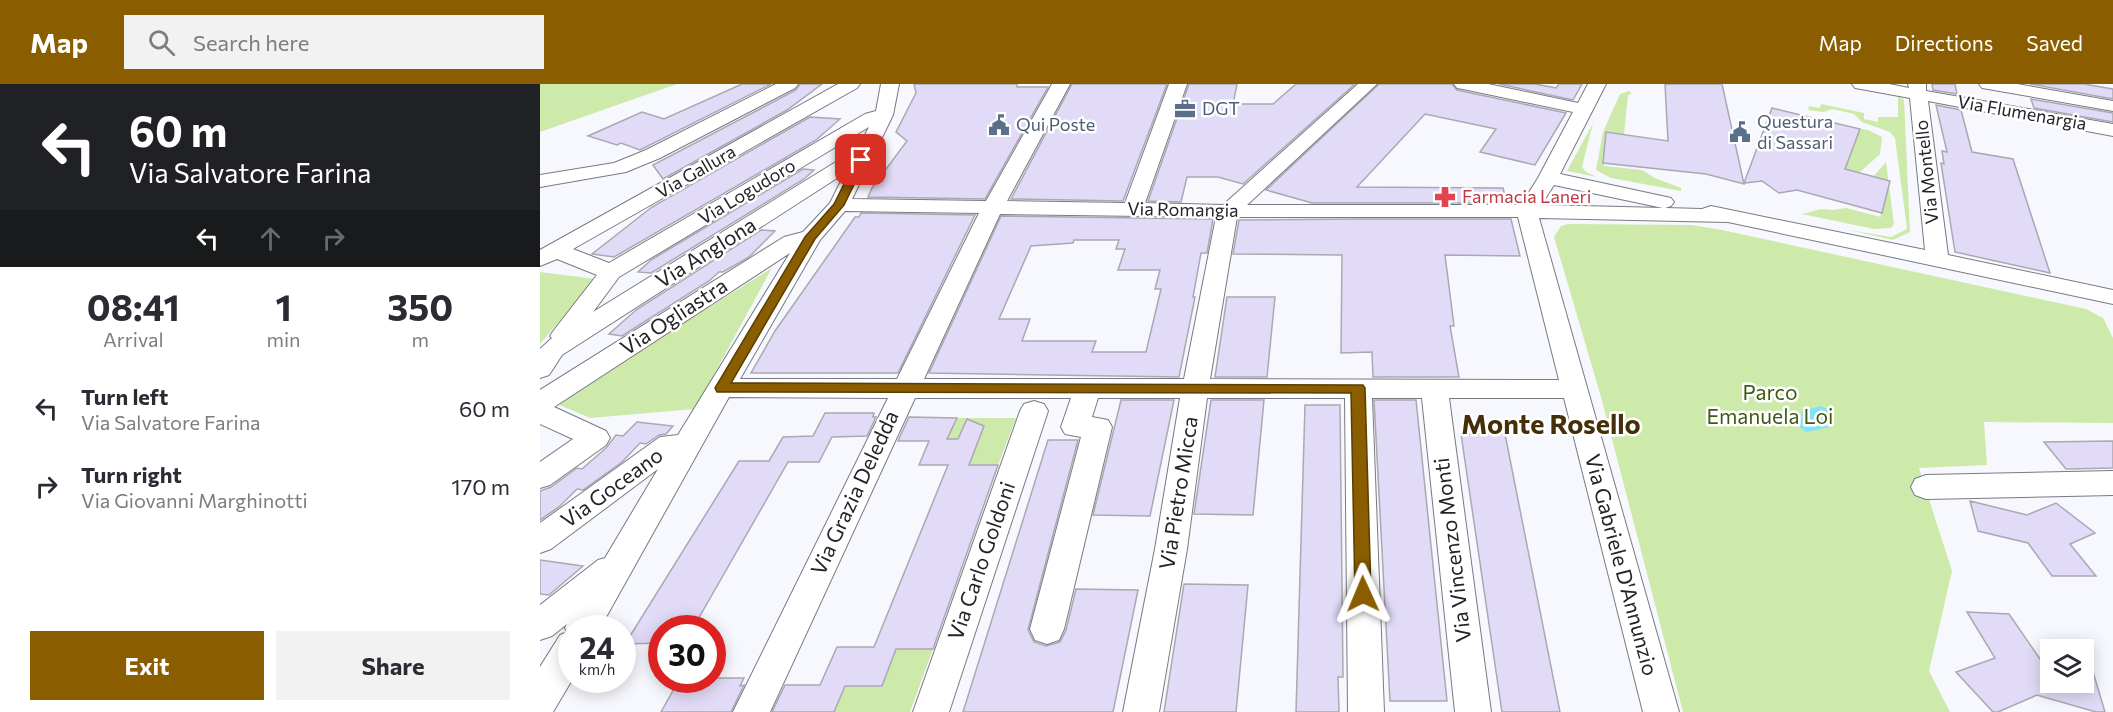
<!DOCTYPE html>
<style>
body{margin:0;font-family:Commissioner,sans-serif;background:#f2f2f3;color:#2b2b33;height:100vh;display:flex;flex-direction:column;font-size:22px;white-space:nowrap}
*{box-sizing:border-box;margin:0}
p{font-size:20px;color:#7c7c81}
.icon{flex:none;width:33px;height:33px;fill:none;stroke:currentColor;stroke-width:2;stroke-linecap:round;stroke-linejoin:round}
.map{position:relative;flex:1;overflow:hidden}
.side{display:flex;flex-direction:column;background:#fff;width:540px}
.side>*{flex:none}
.top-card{background:#202124;color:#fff;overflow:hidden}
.tools{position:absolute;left:1500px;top:555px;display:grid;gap:12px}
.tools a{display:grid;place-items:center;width:54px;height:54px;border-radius:0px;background:#fff;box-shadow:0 3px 15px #0003;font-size:30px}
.speed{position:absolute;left:18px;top:531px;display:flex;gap:12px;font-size:30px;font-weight:700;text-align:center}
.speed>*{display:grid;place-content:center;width:78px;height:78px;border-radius:50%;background:#fff;box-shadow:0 3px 15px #0003;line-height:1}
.speed small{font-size:15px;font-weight:400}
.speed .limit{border:9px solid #d22;background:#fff;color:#111}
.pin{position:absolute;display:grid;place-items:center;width:51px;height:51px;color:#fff;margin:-26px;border-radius:12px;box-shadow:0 3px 9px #0006}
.me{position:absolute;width:66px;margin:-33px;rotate:359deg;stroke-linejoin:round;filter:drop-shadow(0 0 4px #0008)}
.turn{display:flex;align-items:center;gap:21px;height:126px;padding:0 30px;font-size:27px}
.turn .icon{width:78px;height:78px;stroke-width:2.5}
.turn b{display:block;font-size:42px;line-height:51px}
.lanes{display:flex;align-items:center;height:57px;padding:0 30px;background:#0003;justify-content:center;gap:30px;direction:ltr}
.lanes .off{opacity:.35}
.eta{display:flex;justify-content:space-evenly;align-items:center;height:102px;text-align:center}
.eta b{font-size:36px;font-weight:700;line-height:42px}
.action{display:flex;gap:12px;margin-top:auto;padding:12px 30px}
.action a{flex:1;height:69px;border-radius:0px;background:#8a5e00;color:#fff;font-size:24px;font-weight:700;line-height:69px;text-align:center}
.action a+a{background:#f2f2f3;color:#2b2b33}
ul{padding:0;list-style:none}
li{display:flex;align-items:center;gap:18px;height:78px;padding:0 30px}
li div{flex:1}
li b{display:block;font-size:22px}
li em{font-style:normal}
header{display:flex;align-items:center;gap:36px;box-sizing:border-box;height:84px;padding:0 30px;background:#8a5e00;color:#fff}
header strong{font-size:28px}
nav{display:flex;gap:33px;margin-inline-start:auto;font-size:21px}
.search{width:420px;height:54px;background:#f2f2f3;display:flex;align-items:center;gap:15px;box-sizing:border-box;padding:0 21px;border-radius:0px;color:#7c7c81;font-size:22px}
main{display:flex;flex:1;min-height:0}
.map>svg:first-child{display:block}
.green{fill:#cdeaaa}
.water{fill:#82e3f7}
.building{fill:#e1dbf7;stroke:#aaa8b2;stroke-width:1.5;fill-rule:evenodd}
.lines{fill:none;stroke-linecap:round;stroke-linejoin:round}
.minor-casing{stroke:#787a83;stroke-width:2}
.minor{fill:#fff;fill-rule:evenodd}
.route{fill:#8a5e00;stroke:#5a3d00;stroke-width:1.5}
.labels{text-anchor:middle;stroke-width:5;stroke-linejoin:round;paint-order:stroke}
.far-service-label{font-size:18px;fill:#4e5e75;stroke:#fff;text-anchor:start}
.far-street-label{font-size:18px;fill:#242428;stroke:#fff}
.far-health-label{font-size:18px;fill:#be3a42;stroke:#fff;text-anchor:start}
.street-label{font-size:21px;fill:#242428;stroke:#fff}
.park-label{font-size:21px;fill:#3f5912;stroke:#fff}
.district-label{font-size:27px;font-weight:bold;fill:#442f09;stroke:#fff}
</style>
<header>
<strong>Map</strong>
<div class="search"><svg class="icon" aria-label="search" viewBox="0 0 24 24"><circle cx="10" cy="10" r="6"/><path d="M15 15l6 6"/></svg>Search here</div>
<nav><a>Map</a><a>Directions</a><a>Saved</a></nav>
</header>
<main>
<section class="side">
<div class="top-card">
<div class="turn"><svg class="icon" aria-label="left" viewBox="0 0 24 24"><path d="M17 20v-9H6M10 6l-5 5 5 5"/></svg><div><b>60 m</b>Via Salvatore Farina</div></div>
<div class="lanes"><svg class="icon" aria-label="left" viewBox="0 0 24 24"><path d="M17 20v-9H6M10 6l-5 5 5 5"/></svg><svg class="icon off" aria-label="ahead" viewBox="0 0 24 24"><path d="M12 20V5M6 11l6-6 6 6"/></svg><svg class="icon off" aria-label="right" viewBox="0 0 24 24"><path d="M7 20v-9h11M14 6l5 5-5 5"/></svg></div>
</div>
<div class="eta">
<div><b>08:41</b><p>Arrival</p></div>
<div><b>1</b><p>min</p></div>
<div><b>350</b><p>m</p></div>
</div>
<ul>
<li><svg class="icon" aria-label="left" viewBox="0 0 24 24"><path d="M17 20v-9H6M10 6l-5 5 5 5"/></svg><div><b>Turn left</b><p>Via Salvatore Farina</p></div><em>60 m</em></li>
<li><svg class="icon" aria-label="right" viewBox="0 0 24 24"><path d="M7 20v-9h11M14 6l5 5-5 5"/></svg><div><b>Turn right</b><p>Via Giovanni Marghinotti</p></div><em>170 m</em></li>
</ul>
<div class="action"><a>Exit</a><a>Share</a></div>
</section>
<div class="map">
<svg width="1573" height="628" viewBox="0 0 1573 628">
<rect width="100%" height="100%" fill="#f7f8fe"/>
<!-- green -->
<g class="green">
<polygon points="0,0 137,0 0,48"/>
<polygon points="1089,7 1092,10 1088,11 1084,51 1067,49 1063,79 1065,82 1102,86 1115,94 1141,104 1141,107 1071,94 1056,86 1063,48 1080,10"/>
<polygon points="1358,12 1364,16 1370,148 1353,156 1309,146 1351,153 1367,145 1355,54 1350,48 1322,38 1314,30 1292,25 1284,28 1268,26 1269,22 1280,24 1281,20 1324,29 1324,35 1338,38 1338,33 1358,33"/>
<polygon points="1053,39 1042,83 1046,88 1057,93 1027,87"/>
<polygon points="1320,45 1328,46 1342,53 1340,70 1319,89 1305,85"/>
<polygon points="1346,78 1354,140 1351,144 1334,145 1262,130 1281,125 1293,126 1306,124 1341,133 1333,93"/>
<polygon points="1028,140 1152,141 1182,146 1546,225 1563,234 1573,254 1573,339 1444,338 1447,381 1379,384 1412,487 1389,587 1410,628 1143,628 1061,313 1014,153 1021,142"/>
<polygon points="232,184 155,325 50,334 15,319"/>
<polygon points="0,188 55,195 0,260"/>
<polygon points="417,334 476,334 458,381 429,381 438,355 407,355"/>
<polygon points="356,565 393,565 370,628 294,628 305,602 342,602"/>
</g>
<!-- water -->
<polygon class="water" points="1281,322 1292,328 1289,343 1267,348 1260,344 1262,327"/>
<!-- building -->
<g class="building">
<polygon points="202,0 231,0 100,66 81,59 77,61 48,52 102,28 124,35"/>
<polygon points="260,0 282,0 247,26 123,95 113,81 256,6"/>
<polygon points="374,0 477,0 477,3 508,3 445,115 328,113 332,104 367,57 356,48 376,9"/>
<polygon points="532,0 627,0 583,117 471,115"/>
<polygon points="649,0 697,0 693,20 733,20 756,0 815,0 703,100 678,93 647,93 641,118 608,117"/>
<polygon points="839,0 912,0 917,6 1026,29 995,81 940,68 956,45 885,30 817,103 963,104 967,119 772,119 726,106"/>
<polygon points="959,0 995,0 1016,4 1019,0 1042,0 1033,16"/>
<polygon points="1125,0 1182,0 1204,100 1166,90 1063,79 1066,48 1128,57"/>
<polygon points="1392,0 1415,0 1417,10 1393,6"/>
<polygon points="1490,0 1544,0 1573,5 1573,15"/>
<polygon points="1491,15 1573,29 1573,38 1494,24"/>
<polygon points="1396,21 1421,26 1432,68 1473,75 1510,189 1415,168 1401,79 1404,80 1402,67 1407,68"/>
<polygon points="1232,24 1320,45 1305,85 1350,97 1342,129 1257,106 1239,109 1222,97 1204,99"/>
<polygon points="270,33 300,35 276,56 74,173 52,170 112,123"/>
<polygon points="263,85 274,86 264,95 111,189 98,188 111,176"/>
<polygon points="321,129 435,131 358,289 211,289 235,247 315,133 319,133"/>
<path d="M461 132 673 135 667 169H661L653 213H655L639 293 389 289ZM534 156H579L576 165H585L578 186H620L615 205H621L606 268H552L556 257H482L490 235H459L491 162 533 159Z"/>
<polygon points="822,135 971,135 980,172 905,171 914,242 910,242 919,293 833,293 832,268 801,269 802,171 693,170 699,136"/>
<polygon points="221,146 235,147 209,173 183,188 179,188 169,197 82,252 69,250 96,226"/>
<polygon points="687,213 735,213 727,293 675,293"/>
<polygon points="581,316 634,316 610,432 553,431"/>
<polygon points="671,316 724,316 713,431 654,430"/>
<polygon points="834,316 876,316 907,617 850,617"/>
<polygon points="765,321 800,321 803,593 798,593 799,628 756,628"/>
<polygon points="285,329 334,329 333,333 336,333 327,352 292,353 279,378 248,378 153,544 122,544 122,559 85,560 199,377 229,377 243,353 273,352"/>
<polygon points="369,333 417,334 407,355 418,355 427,335 444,342 429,381 458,381 393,565 356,565 342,602 305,602 294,628 232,628 245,601 280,601 297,563 334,563 408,381 379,381 389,357 358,357"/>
<polygon points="97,338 133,342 126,350 119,351 106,360 100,359 82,378 43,406 37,405 20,422 0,436 0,407 11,403 37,384 42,385 67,363 76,351 83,352"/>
<polygon points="921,350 965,350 1020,628 962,628"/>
<polygon points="508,356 538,356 488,546 494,558 506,562 520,558 526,546 536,505 598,506 573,628 423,628"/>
<polygon points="1573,357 1573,384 1526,385 1504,358"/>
<polygon points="1430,417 1487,431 1516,419 1555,449 1530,460 1556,492 1512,492 1488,459 1438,447"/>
<polygon points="0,476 43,482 9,511 0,510"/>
<polygon points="644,500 708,501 696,628 624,628"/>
<polygon points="1427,528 1469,530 1500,575 1510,578 1510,598 1544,598 1544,586 1553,588 1565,628 1556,628 1497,611 1458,628 1453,628 1416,588 1455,574"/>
<polygon points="172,594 204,594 200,602 204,601 191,628 121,628 139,596"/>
</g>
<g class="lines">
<defs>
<g id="minor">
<polygon points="236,0 258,0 255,4 120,74 86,88 0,103 0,91 74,79 106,66"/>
<path d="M298 0H320L317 4 33 165 69 179 325 30 336 27 341 0H359L353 31 312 115 446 117 512 0H530L467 117 585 119 629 0H647L605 119 683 121 818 0H837L707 121H981L998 94 1033 28 923 5 917 4 914 0H948L1038 19 1048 0H1066L1020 90 1131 114 1134 118 1131 122 1125 124 1162 125 1171 122 1385 166 1370 14 1321 5 1315 4 1312 0H1349L1369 4 1368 0H1386V7L1573 40V52L1388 17 1408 171 1573 206V220L1188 138 999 134 1139 628H1103L1024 314H909L951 628H915L882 314H832L844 628H808L805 314H667L647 465 619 628H583L615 465 640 314H558L552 333 568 336 572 343 524 545 519 556 507 560 495 556 490 545 541 353 525 350 521 343 531 314H375L230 628H193L348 314 189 313 60 544H32V596L13 628H0V583L20 551 27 548 25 544 27 540 12 552 0 556V521L58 476 65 474 118 385 11 465 0 469V439L120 353 138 351 250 169 14 323 66 347 70 354 66 361 10 401 0 404V378L33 355 0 340V306L244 153 263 148 290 119 305 89 22 271 9 291 0 294V265L12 254 10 252 14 246 57 191 17 175 0 182V166ZM329 43 314 72 299 76 53 228 79 193ZM1014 101 1123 124 1001 121ZM305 127 439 129 357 295H200L280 156ZM460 130 676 133 644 295H384ZM697 133H978L1019 296 670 295Z"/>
<polygon points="1439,0 1477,0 1573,17 1573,27 1448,5 1442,4"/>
<polygon points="494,317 504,320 508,327 409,628 373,628 480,327 484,320"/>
<polygon points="1573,387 1573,411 1386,415 1375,411 1371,403 1375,395 1386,391"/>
</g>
</defs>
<!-- minor casing -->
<use href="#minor" class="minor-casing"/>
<!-- minor -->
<use href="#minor" class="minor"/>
</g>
<!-- route -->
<polygon class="route" points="321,73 326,76 304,121 275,155 191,299 823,301 825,304 831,510 829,516 823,518 817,516 815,510 811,309 177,308 175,304 265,153 294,120 316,76"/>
<!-- icons -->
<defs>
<symbol id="office-bare" viewBox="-9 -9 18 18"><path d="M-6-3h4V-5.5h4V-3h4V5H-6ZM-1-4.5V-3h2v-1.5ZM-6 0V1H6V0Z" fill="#5c6f8a" stroke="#fff" stroke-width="2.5" paint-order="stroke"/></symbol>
<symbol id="civic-bare" viewBox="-9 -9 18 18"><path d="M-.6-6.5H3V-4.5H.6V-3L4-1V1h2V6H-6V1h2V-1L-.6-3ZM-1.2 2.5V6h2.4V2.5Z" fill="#5c6f8a" stroke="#fff" stroke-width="2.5" paint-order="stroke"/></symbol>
<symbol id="pharmacy-bare" viewBox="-9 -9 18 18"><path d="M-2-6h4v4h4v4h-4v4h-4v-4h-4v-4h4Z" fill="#e0444e" stroke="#fff" stroke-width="2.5" paint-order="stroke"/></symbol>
</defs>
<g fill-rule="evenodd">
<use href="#office-bare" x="630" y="10" width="30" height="30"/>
<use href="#civic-bare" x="444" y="26" width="30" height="30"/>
<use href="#civic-bare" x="1185" y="33" width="30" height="30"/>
<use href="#pharmacy-bare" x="890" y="98" width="30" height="30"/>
</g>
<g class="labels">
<!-- far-service labels -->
<g class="far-service-label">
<text x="662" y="31">DGT</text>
<text x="1217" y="44">Questura<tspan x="1217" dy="21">di Sassari</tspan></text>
<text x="476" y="47">Qui Poste</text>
</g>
<!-- far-street labels -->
<g class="far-street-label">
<text transform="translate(1482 29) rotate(10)" y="6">Via Flumenargia</text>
<text transform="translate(156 88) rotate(-30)" y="6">Via Gallura</text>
<text transform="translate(1387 88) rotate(-96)" y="6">Via Montello</text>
<text transform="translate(207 108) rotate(-31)" y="6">Via Logudoro</text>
<text transform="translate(643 126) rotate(1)" y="6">Via Romangia</text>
</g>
<!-- far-health labels -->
<g class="far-health-label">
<text x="922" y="119">Farmacia Laneri</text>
</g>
<!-- street labels -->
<g class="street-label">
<text transform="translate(166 169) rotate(-32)" y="7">Via Anglona</text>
<text transform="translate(134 233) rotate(-33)" y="7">Via Ogliastra</text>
<text transform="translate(72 404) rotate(-36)" y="7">Via Goceano</text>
<text transform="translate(315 409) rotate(-65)" y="7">Via Grazia Deledda</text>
<text transform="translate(639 409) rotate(-81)" y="7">Via Pietro Micca</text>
<text transform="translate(913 466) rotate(-97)" y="7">Via Vincenzo Monti</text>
<text transform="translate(442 477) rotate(-71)" y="7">Via Carlo Goldoni</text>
<text transform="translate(1081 481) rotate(75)" y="7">Via Gabriele D'Annunzio</text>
</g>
<!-- park labels -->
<g class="park-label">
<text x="1230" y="316">Parco<tspan x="1230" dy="24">Emanuela Loi</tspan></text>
</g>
<!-- district labels -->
<g class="district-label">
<text x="1011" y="350">Monte Rosello</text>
</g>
</g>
</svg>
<div class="tools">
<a><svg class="icon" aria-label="layers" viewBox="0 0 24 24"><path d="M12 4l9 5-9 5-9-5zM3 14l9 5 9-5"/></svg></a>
</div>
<div class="speed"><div>24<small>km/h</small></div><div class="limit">30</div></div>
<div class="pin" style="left:321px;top:76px;background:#d93025"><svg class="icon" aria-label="arrive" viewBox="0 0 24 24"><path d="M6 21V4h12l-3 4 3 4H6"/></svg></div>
<svg class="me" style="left:823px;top:510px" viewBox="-20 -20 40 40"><path d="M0-17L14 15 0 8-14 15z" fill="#8a5e00" stroke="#fff" stroke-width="4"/></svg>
</div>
</main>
